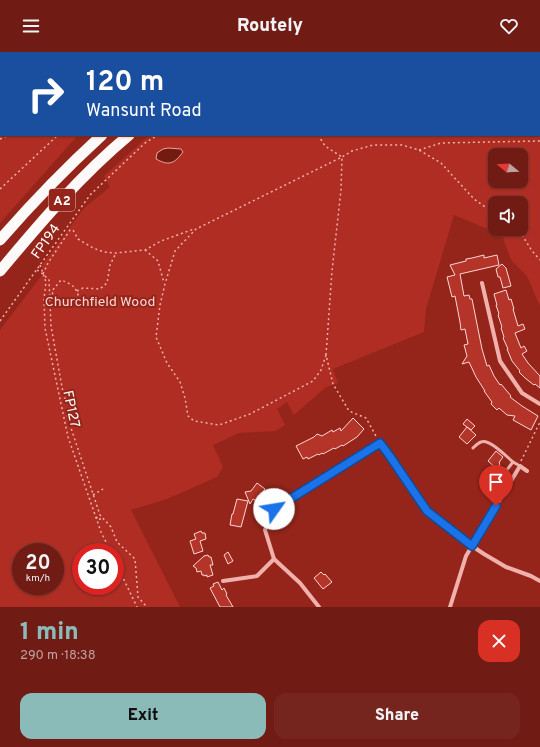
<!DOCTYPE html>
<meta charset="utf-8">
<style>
body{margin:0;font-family:Overpass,sans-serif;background:#75251d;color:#f1f3f6;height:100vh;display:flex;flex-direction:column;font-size:15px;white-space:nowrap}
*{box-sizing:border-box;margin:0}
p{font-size:13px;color:#c0a1a0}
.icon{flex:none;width:22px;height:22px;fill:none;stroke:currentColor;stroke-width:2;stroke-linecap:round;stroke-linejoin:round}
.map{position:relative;height:555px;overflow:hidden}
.side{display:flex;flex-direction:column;background:#701c14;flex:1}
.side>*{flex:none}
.guide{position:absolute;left:0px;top:0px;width:540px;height:84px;box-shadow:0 1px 3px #0004,0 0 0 1px #823a34;background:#1a4fa0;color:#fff;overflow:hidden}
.needle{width:26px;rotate:288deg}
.fabs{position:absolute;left:488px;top:96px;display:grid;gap:8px}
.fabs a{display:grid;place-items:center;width:40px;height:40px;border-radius:8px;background:#701c14;box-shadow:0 1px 3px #0004,0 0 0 1px #823a34;font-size:20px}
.speed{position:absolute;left:12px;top:491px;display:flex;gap:8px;font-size:20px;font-weight:700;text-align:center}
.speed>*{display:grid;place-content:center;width:52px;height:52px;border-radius:50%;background:#701c14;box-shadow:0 1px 3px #0004,0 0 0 1px #823a34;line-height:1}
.speed small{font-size:10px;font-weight:400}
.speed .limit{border:6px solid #d22;background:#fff;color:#111}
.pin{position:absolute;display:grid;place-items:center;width:34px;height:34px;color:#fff;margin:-41px -17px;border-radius:50% 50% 50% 0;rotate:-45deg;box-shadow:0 0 4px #0007}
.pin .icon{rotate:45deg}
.me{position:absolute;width:44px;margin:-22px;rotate:58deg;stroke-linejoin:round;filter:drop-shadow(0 0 3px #0008)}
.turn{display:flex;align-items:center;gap:14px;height:84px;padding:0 20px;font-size:18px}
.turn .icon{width:52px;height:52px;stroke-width:2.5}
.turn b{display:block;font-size:28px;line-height:34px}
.round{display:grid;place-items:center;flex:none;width:42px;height:42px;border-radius:12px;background:#75251d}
.headline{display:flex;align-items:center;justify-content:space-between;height:68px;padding:0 20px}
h1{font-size:24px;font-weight:800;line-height:30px;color:#8bbbb9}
.primary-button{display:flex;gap:8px;margin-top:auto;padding:8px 20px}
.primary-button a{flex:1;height:46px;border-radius:12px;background:#8bbbb9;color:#111;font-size:16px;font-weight:800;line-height:46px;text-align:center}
.primary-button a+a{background:#75251d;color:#f1f3f6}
header{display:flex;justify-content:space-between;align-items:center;height:52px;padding:0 20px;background:#701c14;font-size:18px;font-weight:800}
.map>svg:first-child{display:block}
.green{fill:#af2d22;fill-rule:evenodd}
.water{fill:#731b11;stroke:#f2a49f}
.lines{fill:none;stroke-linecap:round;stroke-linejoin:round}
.stream{stroke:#f2a49f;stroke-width:2}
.building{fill:#b43429;stroke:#fbd6d3}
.path{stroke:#f0b1ac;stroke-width:1.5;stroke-dasharray:2 3;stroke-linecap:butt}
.service{stroke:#f0b1ac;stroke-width:3}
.minor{stroke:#f0b1ac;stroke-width:4}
.trunk{stroke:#fffafa;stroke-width:11}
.route-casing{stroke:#114b97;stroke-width:10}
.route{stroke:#1a73e8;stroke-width:7}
.labels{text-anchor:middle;stroke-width:4;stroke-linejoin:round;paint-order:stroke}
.shield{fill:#95251a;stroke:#dfbeba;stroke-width:1}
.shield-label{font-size:13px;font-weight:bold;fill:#fff}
.street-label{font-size:14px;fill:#fff;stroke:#95251a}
.park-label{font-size:14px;fill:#fbd6d3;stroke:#95251a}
</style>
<header><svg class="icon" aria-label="menu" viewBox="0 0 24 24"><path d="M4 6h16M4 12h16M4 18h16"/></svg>Routely<svg class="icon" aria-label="heart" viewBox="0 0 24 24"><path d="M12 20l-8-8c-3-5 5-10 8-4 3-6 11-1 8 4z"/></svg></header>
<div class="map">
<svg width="540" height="555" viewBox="0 0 540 555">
<rect width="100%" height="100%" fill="#95251a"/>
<!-- green -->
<g class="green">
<polygon points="0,0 177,0 175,1 1,1 1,83 78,83 0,171"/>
<path d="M268 0H540V253L539 252 527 224 511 208 502 183 454 163 426 257 424 280 333 317 338 331 326 335 294 363 287 350 277 357 285 373 275 379 239 381 213 393 223 415 217 425 167 447 131 458 180 555H0V278L42 223V213L84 156 110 135 104 124 144 88 150 83H539V1H266ZM495 103H521V129H495ZM495 151H521V177H495ZM21 500H55V534H21ZM81 500H115V534H81Z"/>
</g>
<!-- water -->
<path class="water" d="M168 96 181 97 183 100C174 112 169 114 156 107L157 101 163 97Z"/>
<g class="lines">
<!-- stream -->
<g class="stream">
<polyline points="487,0 488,1"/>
<polyline points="539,37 540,37"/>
</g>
</g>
<!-- building -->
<g class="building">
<polygon points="484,203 484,206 497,203 499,213 460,222 464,244 469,243 470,247 472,247 482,297 487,314 489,313 494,324 500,333 501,332 511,344 510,345 522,354 538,364 531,378 513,368 515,364 507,363 499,356 497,358 491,352 492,350 484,339 485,339 476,325 469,310 462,312 467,304 464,293 468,292 465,277 461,278 460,270 455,244 452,245 447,225 455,223 450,213 466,209 466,207 472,206"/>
<polygon points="502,212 506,216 511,234 503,236 500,225 498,225 496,217"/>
<polygon points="506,238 509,248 511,247 514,257 513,257 518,274 523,272 525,277 515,281 521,296 524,294 527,299 522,302 528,311 540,324 540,336 535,332 534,333 525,326 519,320 520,319 512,309 507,297 508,297 503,286 504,285 501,276 502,275 498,263 499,262 496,253 497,253 494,242"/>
<polygon points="353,366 364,377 357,385 343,394 342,393 335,397 334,396 323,402 322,401 319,403 318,402 308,407 307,405 303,407 296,394 314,385 317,382 322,384 332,378 333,380 340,376 341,379"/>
<polygon points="467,367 475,374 471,378 463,372"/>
<polygon points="467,375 476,383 467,392 459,385"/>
<polygon points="496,399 503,405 500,409 499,411 500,412 497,417 488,409"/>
<polygon points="257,431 265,437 257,449 253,447 250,452 245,440 251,439"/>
<polygon points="237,447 248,449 241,475 230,473 232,462 233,462"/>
<polygon points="201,479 202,481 205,481 206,487 200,489 203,499 194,502 190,489 196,487 194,482"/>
<polygon points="228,500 233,509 228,512 224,503"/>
<polygon points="208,503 209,505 211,505 213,513 210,513 213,523 207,525 207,523 204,524 204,523 202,523 201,519 197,520 196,516 193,514 204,504"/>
<polygon points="321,520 324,523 325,522 332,530 323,537 314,526"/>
<polygon points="218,530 222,538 224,536 227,542 226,543 233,555 220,555 210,536 214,534 213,532"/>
</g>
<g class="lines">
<!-- path -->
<g class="path">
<polyline points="20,0 21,1"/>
<polyline points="115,1 116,0"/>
<polyline points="142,1 143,0"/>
<polyline points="318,83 325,94 342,105 341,138 332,219 326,303 333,332 349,359 366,366 377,386"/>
<polyline points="0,87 10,83"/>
<polyline points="419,98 441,91 540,89"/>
<polyline points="0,137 58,83"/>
<polyline points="514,177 522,183 532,199 540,208"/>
<polyline points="145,198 158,209 164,231"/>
<polyline points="40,213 46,230 44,247 45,276 68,385 101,480 111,500"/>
<polyline points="37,218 43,222 49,228 51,274 64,346 72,349 73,353 66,361 100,463 111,475 117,490 135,507 138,545 147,555"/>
<polyline points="43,222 48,211 70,178 73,178 78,187 93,196 104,200 116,201 145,198 161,189 194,177"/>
<polyline points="77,239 83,236 100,237 107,231 110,213 116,201"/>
<polyline points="55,253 58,249"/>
<path d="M51 254 55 253 52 239 61 228C74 233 76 235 80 249"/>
<polyline points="0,269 90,143 145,91 158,83"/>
<polyline points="326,303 321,318 313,329 250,362 219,373 194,369 188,364 185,346 180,330 167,311 156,285 160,253 165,232 175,199 196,177 342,105 352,99 373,93 402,93 419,98 441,111 474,147 495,162"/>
<polyline points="521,409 540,370"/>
<polyline points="93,443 103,437"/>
<polyline points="96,465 100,468 100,463"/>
<polyline points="115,509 137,555"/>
</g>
<!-- service -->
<g class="service">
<path d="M473 396C475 394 478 391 481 390 489 386 507 405 513 410"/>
<polyline points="506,419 513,410 520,414"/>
</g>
<!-- minor -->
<g class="minor">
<polyline points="482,231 500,309 522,341 540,352"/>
<polyline points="223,529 257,524 274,507"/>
<polyline points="319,555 300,531 274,507 265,478 274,457 380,391 389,403 427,459 472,494 484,502 506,515 531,524 540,529"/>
<polyline points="450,555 466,504 520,414 527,419"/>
</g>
<!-- trunk -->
<g class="trunk">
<polyline points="205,1 207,0"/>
<polyline points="238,1 240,0"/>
<path d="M0 188C32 151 66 116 102 83"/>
<path d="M0 219C40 171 81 123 129 83"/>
</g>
</g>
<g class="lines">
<defs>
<polyline id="route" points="274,457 380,391 389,403 427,459 472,494 496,454"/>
</defs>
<!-- route casing -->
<use href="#route" class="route-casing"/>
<!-- route -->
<use href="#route" class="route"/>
</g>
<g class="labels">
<!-- shield labels -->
<rect class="shield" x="49" y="137" width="26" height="22" rx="3"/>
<g class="shield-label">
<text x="62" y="153">A2</text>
</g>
<!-- street labels -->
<g class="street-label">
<text transform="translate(45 189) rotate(-55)" y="5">FP194</text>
<text transform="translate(72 357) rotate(78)" y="5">FP127</text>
</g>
<!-- park labels -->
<g class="park-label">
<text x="100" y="254">Churchfield Wood</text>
</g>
</g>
</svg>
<div class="fabs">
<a><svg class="needle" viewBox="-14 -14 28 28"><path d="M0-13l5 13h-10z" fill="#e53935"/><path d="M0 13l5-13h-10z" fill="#c0a1a0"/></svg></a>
<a><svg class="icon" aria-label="sound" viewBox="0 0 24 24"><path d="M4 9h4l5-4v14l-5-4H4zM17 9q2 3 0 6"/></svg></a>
</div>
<div class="speed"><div>20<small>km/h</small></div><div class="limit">30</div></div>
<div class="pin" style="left:496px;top:454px;background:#d93025"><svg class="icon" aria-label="arrive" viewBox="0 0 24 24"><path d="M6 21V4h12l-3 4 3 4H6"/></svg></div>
<svg class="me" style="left:274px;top:457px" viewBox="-20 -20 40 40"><circle r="19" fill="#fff"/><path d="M0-13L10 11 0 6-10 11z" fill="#1a73e8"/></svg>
<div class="guide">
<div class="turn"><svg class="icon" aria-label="right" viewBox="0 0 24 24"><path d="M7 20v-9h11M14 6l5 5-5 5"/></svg><div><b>120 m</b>Wansunt Road</div></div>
</div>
</div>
<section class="side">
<div class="headline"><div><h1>1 min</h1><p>290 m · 18:38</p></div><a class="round" style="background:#d93025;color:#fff"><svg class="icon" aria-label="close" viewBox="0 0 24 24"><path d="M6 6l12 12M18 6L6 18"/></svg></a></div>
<div class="primary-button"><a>Exit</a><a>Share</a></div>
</section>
